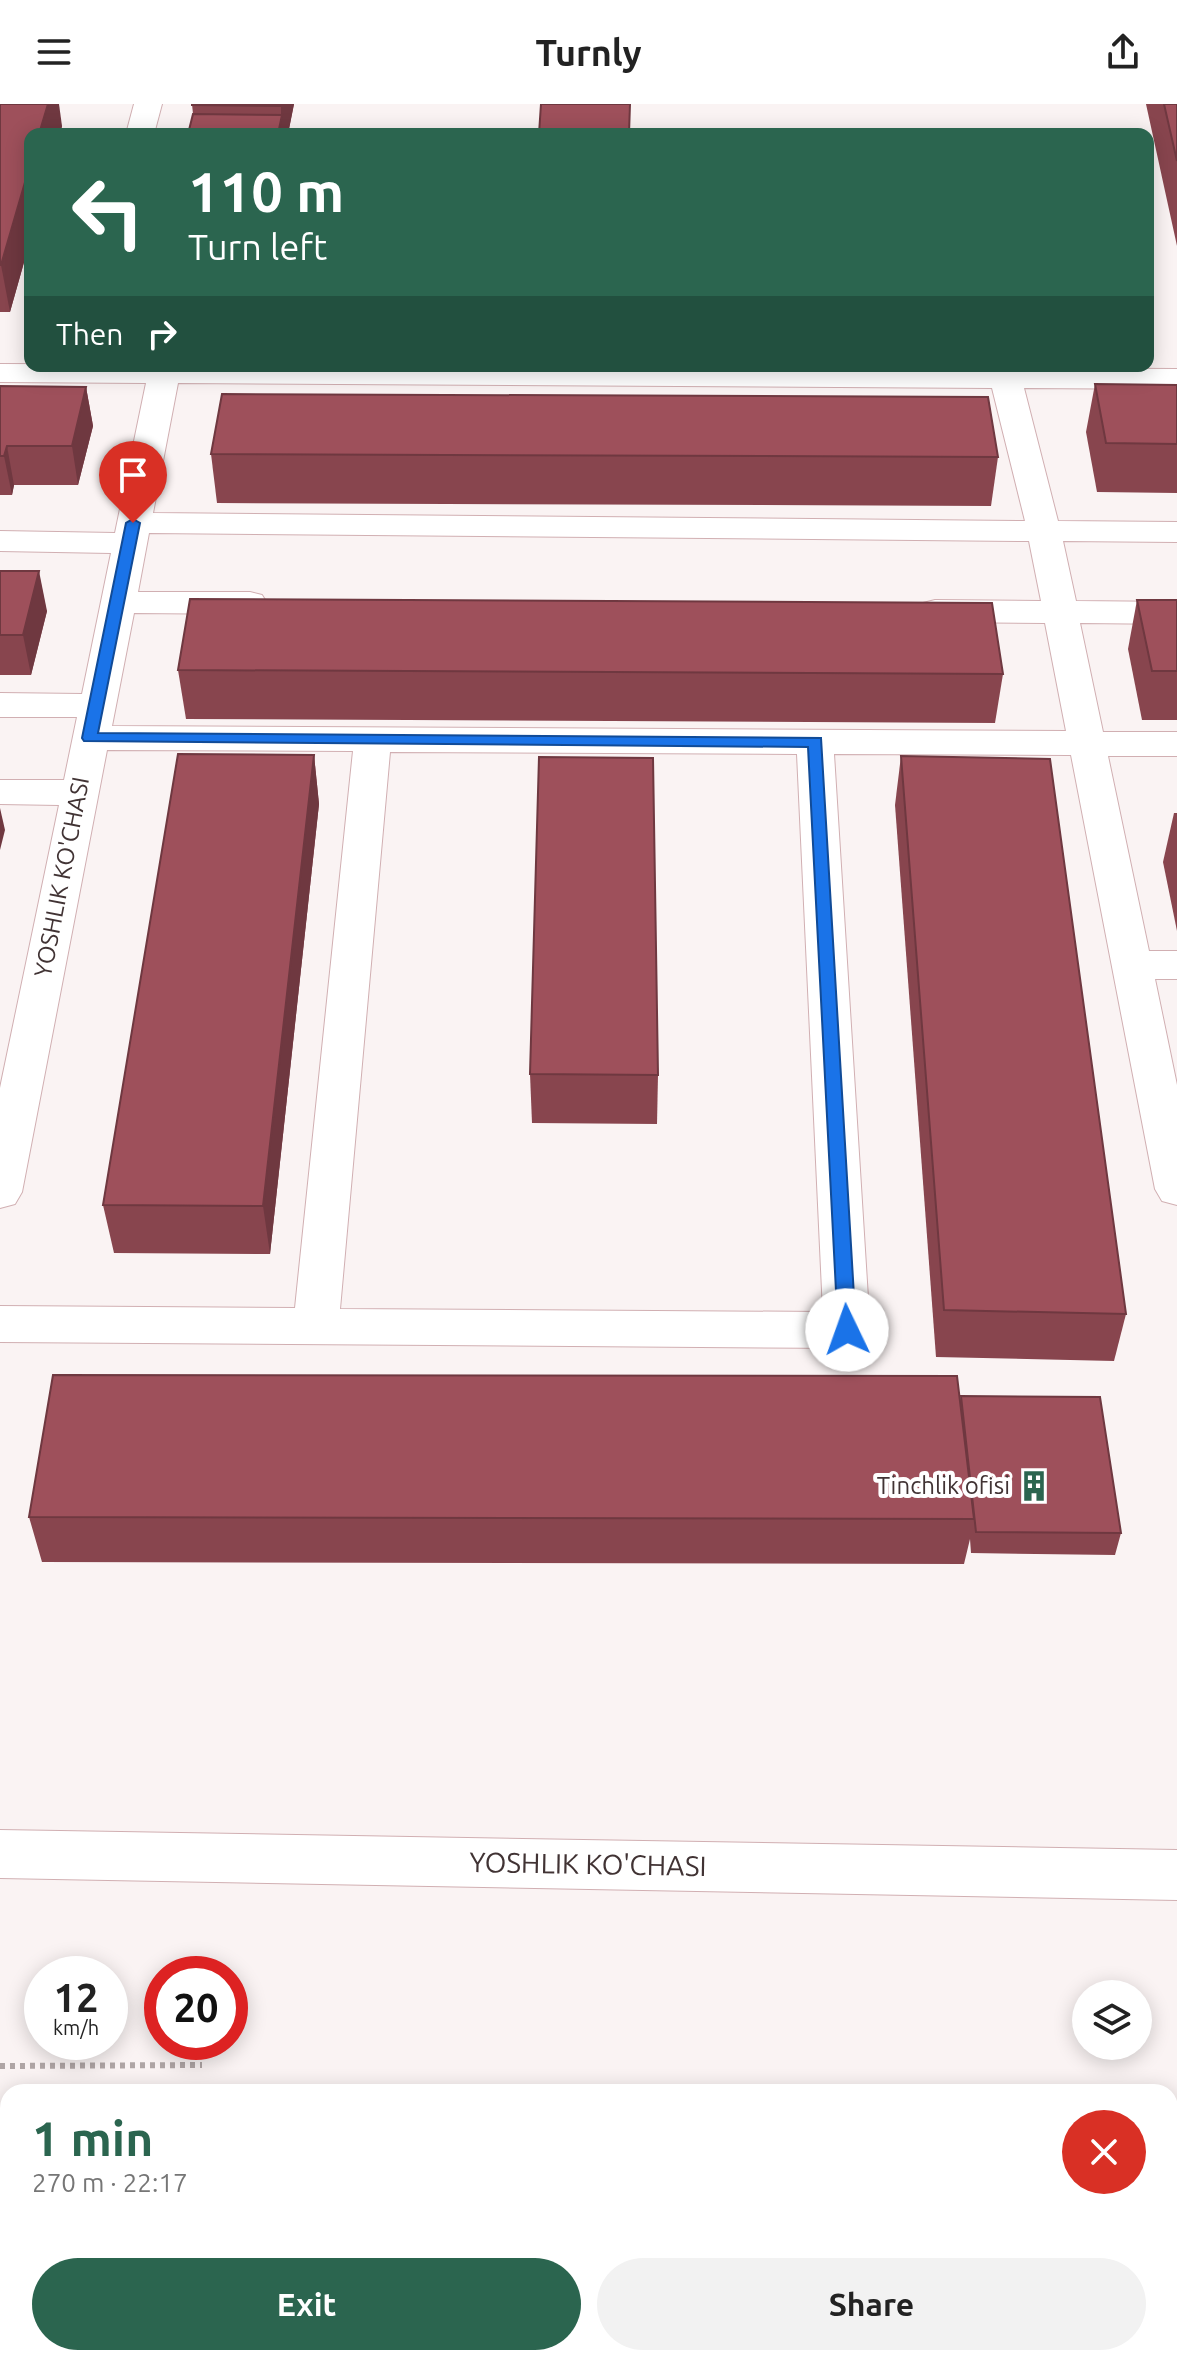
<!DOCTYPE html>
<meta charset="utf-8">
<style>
body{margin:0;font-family:Ubuntu,sans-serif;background:#f2f2f2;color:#222;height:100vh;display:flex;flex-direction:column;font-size:30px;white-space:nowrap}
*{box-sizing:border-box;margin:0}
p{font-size:26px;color:#767676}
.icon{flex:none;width:44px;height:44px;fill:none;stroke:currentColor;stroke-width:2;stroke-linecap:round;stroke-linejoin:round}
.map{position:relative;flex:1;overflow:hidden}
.side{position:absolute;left:0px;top:1980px;width:1178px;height:282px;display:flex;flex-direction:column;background:#fff;border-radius:24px 24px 0 0;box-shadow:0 4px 20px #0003}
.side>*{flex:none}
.guide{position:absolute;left:24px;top:24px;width:1130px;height:244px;border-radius:16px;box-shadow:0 4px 20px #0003;background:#2b654f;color:#fff;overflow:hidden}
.buttons{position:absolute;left:1072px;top:1876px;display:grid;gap:16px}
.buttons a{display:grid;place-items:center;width:80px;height:80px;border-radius:50%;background:#fff;box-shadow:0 4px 20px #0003;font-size:40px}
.speed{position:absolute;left:24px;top:1852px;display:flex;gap:16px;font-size:40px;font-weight:700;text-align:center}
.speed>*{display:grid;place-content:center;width:104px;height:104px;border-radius:50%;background:#fff;box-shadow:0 4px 20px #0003;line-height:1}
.speed small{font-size:20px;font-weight:400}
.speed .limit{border:12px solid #d22;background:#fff;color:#111}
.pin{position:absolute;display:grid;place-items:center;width:68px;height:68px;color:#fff;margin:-82px -34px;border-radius:50% 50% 50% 0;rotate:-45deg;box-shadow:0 0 8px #0007}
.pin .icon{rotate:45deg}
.me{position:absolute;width:88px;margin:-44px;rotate:357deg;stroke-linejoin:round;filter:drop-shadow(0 0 6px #0008)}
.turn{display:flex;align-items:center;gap:28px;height:168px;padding:0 32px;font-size:36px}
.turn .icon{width:104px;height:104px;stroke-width:2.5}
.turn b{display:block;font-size:56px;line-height:68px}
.then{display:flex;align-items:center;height:76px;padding:0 32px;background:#0003;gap:16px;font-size:30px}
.round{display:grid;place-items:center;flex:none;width:84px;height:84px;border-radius:42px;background:#f2f2f2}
.headline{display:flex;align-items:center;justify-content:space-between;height:136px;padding:0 32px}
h1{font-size:48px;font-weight:700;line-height:60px;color:#2b654f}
.primary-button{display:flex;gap:16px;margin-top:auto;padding:16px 32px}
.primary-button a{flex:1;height:92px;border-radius:48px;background:#2b654f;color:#fff;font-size:32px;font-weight:700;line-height:92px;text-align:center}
.primary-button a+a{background:#f2f2f2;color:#222}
header{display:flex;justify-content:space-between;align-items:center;height:104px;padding:0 32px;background:#fff;font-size:36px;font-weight:700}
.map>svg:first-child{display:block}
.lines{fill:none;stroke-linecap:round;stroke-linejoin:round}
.minor-casing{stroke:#d1afb2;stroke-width:2}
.path{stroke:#afa5a5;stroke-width:6;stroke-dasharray:5 5;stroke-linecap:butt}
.minor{fill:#fff;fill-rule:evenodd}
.wall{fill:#88454e}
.shaded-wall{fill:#6f3840}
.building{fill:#9e505b;stroke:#6f3840;stroke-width:2}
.route{fill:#1a73e8;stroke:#114b97;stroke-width:2}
.labels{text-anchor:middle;stroke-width:8;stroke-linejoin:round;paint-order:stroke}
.street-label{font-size:24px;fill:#413334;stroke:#fff}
.poi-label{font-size:24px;fill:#413334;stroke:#fff;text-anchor:end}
.near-street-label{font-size:28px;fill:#413334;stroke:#fff}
</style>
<header><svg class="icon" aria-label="menu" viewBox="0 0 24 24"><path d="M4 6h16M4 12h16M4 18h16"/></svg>Turnly<svg class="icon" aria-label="share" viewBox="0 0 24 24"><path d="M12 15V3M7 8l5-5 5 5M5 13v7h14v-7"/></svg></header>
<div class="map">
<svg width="1177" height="2261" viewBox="0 0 1177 2261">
<rect width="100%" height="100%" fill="#faf3f3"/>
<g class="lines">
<defs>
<g id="minor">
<polygon points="134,0 162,0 154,30 126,30"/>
<path d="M0 260 1177 265V285L1024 284 1058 417 1177 418V438L1063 437 1076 497 1177 498V520L1080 519 1103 628H1177V652H1108L1149 847H1177V875H1155L1177 981V1101L1162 1097 1155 1085 1071 651 834 650 870 1226 863 1239 847 1244 0 1238V1202L295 1204 353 647 107 646 22 1088 15 1100 0 1104V984L59 701 0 700V676H64L77 613H0V589L82 590 111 449 0 447V427L115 429 146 279 0 278ZM178 279 992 284 1025 417 153 409ZM149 429 1029 437 1041 497 935 496 923 499 917 507 923 515 935 518 1045 519 1066 627 112 622 134 509 250 510 262 507 267 499 262 491 250 488H138ZM390 648 797 650 823 1208 340 1205Z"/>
<polygon points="0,1726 1177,1746 1177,1796 0,1774"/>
</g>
</defs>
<!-- minor casing -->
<use href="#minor" class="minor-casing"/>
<!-- path -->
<polyline class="path" points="0,1962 202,1961"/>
<!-- minor -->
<use href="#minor" class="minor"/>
</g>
<!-- wall -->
<g class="wall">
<polygon points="0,0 62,22 60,30 30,30 30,137 10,208 0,208"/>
<polygon points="192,0 294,0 288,30 193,10"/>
<polygon points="1146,0 1177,0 1177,142"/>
<polygon points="1095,280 1177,281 1177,389 1097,388 1086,328"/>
<polygon points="0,282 86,283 93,322 78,381 14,381 12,391 0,391"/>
<polygon points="211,350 998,353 991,402 217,399"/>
<polygon points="0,467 47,507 31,571 0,571"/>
<polygon points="1137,496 1177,496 1177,616 1142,616 1128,545"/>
<polygon points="178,566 1003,570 995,619 186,615"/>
<polygon points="314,651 319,700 270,1150 114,1149 103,1101"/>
<polygon points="901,652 1126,1210 1114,1257 936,1253 895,701"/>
<polygon points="1174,709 1177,709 1177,827 1163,758"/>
<polygon points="530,970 658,971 657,1020 532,1019"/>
<polygon points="961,1292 1121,1429 1115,1451 971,1449 970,1435 964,1460 42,1458 29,1413 960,1297"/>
<polygon points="865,2254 1170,2254 1177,2261 866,2261"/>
</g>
<!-- shaded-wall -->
<g class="shaded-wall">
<polygon points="48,0 59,0 62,22 60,30 39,30"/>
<polygon points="281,0 294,0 288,30 278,30 281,11"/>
<polygon points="30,61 30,137 10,208 1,161"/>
<polygon points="86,283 93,322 78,381 72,342"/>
<polygon points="7,342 14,381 12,391 4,352"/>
<polygon points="39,467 47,507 31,571 23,531"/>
<polygon points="314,651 319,700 270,1150 263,1102"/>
<polygon points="0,704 5,726 0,746"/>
</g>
<!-- building -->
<g class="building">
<polygon points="0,0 48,0 39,30 30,30 30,61 1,161 0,161"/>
<polygon points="192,0 281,0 281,2 192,1"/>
<polygon points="541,0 630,0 629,30 539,30"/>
<polygon points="1164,0 1177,0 1177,57"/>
<polygon points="193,10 282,11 278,30 188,30"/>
<polygon points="1095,280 1177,281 1177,340 1106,339"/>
<polygon points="0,282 86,283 72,342 7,342 4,352 0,352"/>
<polygon points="222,290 988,293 998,353 211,350"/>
<polygon points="0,467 39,467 23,531 0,531"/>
<polygon points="190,495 992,499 1003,570 178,566"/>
<polygon points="1137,496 1177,496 1177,567 1152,567"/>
<polygon points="178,650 314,651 263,1102 103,1101"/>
<polygon points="901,652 1050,655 1126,1210 944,1206"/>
<polygon points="539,653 653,654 658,971 530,970"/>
<polygon points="53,1271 957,1272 974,1415 29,1413"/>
<polygon points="961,1292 1100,1293 1121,1429 976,1428"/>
<polygon points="1170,2134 1177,2141 1177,2261 875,2261 874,2254 1170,2254"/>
</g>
<!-- route -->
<polygon class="route" points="133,415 140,419 98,629 821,634 856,1226 854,1231 840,1231 838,1226 808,643 84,637 82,634 126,419"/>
<!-- icons -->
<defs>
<symbol id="building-bare" viewBox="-9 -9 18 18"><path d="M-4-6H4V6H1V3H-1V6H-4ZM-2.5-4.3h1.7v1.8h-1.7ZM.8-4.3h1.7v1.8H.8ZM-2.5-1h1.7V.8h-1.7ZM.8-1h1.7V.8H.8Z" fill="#2b654f" stroke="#fff" stroke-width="2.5" paint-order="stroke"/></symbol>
</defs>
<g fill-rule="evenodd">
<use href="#building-bare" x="1012" y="1360" width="44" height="44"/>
</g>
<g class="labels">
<!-- street labels -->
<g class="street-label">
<text transform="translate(62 773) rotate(-79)" y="8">YOSHLIK KO'CHASI</text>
</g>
<!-- poi labels -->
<g class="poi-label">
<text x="1010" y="1390">Tinchlik ofisi</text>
</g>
<!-- near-street labels -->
<g class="near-street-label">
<text transform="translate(588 1760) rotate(1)" y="10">YOSHLIK KO'CHASI</text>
</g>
</g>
</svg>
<div class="buttons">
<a><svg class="icon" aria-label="layers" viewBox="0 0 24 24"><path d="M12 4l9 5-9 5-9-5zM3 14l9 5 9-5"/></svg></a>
</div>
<div class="speed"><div>12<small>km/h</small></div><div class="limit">20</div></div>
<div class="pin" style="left:133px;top:419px;background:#d93025"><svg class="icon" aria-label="arrive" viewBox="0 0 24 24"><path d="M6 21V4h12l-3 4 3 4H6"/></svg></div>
<svg class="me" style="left:847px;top:1226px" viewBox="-20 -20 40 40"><circle r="19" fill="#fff"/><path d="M0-13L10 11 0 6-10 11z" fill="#1a73e8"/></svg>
<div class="guide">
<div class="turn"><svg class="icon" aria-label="left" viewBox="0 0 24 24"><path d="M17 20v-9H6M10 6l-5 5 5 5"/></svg><div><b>110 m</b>Turn left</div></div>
<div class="then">Then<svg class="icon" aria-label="right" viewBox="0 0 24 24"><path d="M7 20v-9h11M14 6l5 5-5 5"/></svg></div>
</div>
<section class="side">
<div class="headline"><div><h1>1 min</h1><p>270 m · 22:17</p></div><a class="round" style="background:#d93025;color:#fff"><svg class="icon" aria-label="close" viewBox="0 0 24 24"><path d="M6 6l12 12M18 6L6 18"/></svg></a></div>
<div class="primary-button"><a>Exit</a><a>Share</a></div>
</section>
</div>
